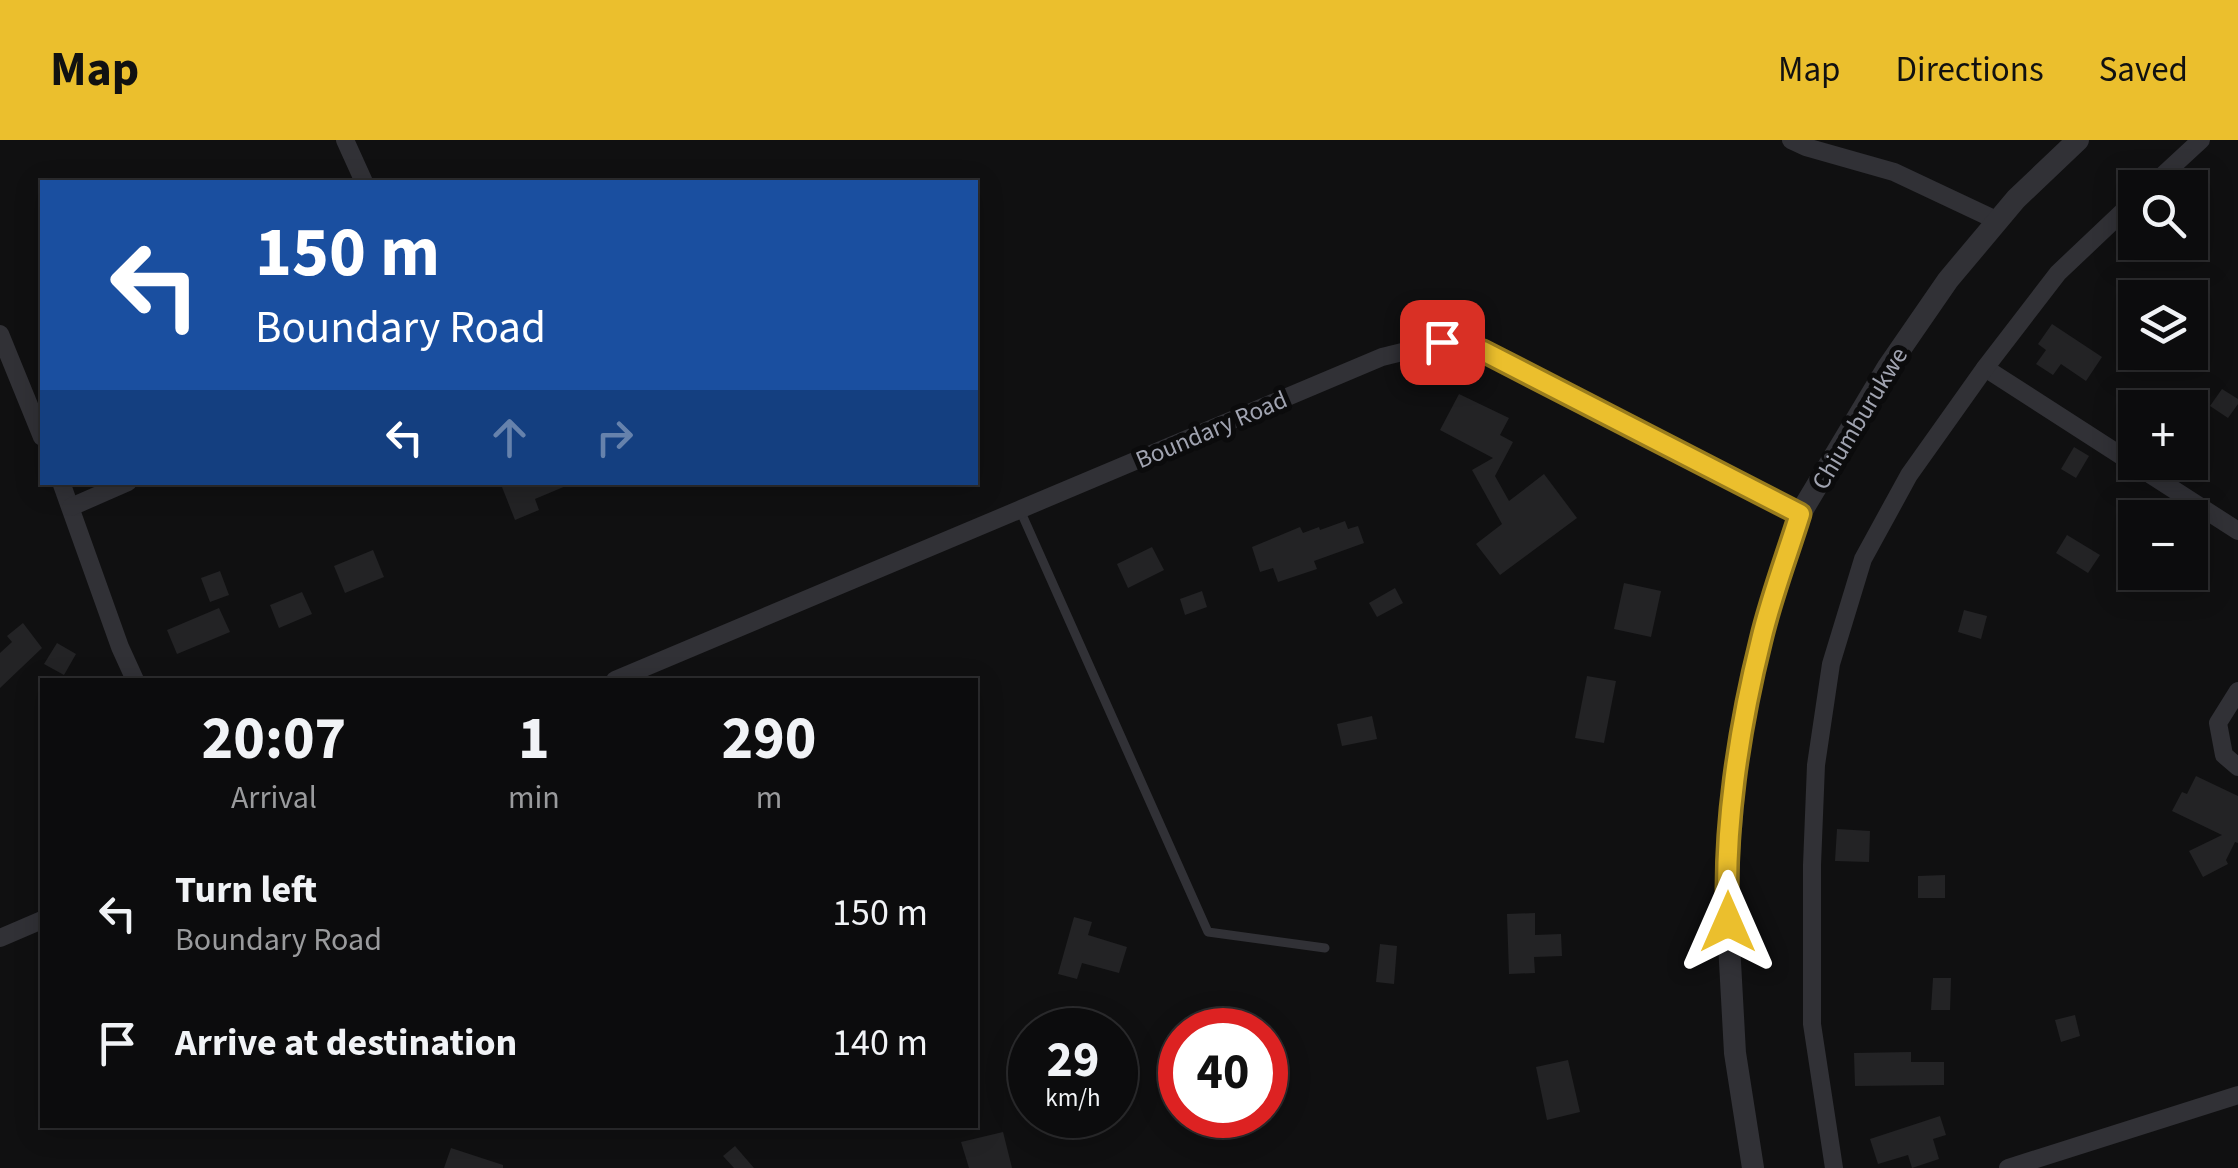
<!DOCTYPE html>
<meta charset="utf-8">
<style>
body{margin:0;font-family:"Source Sans 3",sans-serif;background:#1a1a1b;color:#f1f3f6;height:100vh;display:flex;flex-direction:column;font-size:38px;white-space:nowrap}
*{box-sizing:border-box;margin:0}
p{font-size:32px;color:#9a9b9d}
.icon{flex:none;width:55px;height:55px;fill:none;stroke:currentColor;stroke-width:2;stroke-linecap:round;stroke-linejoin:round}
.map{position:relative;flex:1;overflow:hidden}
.panel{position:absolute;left:40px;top:538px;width:938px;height:450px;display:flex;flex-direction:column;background:#0c0c0d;border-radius:0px;box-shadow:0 5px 25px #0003,0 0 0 2px #2c2c2e}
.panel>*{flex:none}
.hud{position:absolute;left:40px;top:40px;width:938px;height:305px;border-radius:0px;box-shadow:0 5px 25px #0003,0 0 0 2px #2c2c2e;background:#1a4fa0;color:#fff;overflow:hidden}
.fabs{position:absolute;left:2118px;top:30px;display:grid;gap:20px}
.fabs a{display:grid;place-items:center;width:90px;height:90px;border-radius:0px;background:#0c0c0d;box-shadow:0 5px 25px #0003,0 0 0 2px #2c2c2e;font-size:50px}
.speed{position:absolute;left:1008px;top:868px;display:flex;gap:20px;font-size:50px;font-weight:700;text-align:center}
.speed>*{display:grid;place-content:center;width:130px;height:130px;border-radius:50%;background:#0c0c0d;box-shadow:0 5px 25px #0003,0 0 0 2px #2c2c2e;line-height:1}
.speed small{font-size:25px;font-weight:400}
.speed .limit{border:15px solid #d22;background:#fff;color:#111}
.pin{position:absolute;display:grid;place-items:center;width:85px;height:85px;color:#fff;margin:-42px;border-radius:20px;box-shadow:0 5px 15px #0006}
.me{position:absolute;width:110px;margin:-55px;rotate:0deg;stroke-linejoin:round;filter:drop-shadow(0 0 8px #0008)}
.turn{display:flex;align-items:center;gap:35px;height:210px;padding:0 50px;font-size:45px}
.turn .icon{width:130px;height:130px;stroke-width:2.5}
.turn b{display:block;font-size:70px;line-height:85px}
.lanes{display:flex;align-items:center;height:95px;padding:0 50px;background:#0003;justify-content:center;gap:50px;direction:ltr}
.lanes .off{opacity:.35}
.eta{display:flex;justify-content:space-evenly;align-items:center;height:170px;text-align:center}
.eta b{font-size:60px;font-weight:700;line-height:70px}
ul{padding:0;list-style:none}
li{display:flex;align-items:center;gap:30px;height:130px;padding:0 50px}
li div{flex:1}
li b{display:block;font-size:38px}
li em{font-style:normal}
header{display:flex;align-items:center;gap:60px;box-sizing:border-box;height:140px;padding:0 50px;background:#ebbf2d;color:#111}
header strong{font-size:48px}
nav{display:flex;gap:55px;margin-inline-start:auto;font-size:35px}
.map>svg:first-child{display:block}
.building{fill:#232325}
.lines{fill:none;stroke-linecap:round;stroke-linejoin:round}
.service{stroke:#313136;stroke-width:9}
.minor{stroke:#313136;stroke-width:18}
.tertiary{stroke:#313136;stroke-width:22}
.route-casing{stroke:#997c1d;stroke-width:25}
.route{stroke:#ebbf2d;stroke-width:18}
.labels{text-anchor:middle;stroke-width:10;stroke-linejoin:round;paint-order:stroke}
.street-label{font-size:25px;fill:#a1a4b1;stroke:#0b0b0c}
</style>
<header>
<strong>Map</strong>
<nav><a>Map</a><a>Directions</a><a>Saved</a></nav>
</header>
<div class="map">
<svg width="2238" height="1028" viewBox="0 0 2238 1028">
<rect width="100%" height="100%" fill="#101011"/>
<!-- building -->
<g class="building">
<polygon points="2052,184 2102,217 2086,241 2061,224 2053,235 2036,224 2046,210 2038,204"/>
<polygon points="2222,249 2238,259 2238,264 2228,278 2210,266"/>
<polygon points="1459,254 1509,278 1500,295 1513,302 1495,336 1509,361 1544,334 1577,378 1500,435 1476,404 1502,384 1472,330 1493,318 1440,290"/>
<polygon points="2074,307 2089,316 2076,338 2061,329"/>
<polygon points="500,342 573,342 573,343 535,359 539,370 515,380"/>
<polygon points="1345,381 1348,389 1358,386 1364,403 1314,421 1317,429 1278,442 1273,428 1260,432 1252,407 1300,387 1303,393 1319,387 1320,390"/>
<polygon points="2067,395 2100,415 2088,433 2056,413"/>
<polygon points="1152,407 1164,430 1128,448 1117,424"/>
<polygon points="373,410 384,437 345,453 334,426"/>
<polygon points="220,431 229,455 210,462 201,438"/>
<polygon points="1624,443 1661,451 1651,497 1614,489"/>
<polygon points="1395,448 1403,463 1377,477 1369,463"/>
<polygon points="1202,451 1207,467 1185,475 1180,459"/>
<polygon points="302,452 312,474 279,488 270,465"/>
<polygon points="219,468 230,492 177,514 167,490"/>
<polygon points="1964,470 1987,476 1981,499 1958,492"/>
<polygon points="23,483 42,508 0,548 0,513 12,502 7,496"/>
<polygon points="57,503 76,514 64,535 44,524"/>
<polygon points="1587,536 1616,541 1604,603 1575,598"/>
<polygon points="1372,576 1377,599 1342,606 1337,584"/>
<polygon points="2196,636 2238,656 2238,703 2235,702 2226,720 2228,724 2203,737 2189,711 2222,695 2172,671 2182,652 2187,654"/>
<polygon points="1837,689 1870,691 1869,722 1835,721"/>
<polygon points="1945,735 1945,758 1918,758 1918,736"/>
<polygon points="1535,773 1535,795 1561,794 1562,816 1534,817 1535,833 1509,834 1507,774"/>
<polygon points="1074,777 1092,782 1088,795 1127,807 1119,833 1082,823 1077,839 1058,834"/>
<polygon points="1380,804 1397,806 1394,844 1376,842"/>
<polygon points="1933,838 1951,838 1950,870 1931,870"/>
<polygon points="2075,875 2080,896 2061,902 2055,880"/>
<polygon points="1911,912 1911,922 1944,922 1944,945 1855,946 1854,913"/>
<polygon points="1568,920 1580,972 1547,980 1536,927"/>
<polygon points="1940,976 1946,995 1933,999 1939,1019 1912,1028 1908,1015 1878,1024 1870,999"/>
<polygon points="1003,992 1012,1028 969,1028 961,1002"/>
<polygon points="735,1006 754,1028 734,1028 723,1016"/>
<polygon points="451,1008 503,1025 503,1028 444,1028"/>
</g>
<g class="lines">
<!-- service -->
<polyline class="service" points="1020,370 1208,792 1325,808"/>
<!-- minor -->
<g class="minor">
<polyline points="345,0 364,42"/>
<polyline points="1791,0 1806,7 1894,32 1998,81"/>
<polyline points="2149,48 2201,0"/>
<polyline points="0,194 42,297"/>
<polyline points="1985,228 2238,391"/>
<polyline points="61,342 120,507 135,540"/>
<polyline points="71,367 128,342"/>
<polyline points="615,540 1382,217 1443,202 1483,211 1800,374"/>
<polyline points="2238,551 2218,583 2224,615 2238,627"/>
<polyline points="0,798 42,780"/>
<polyline points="1834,1028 1812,884 1812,725 1816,625 1831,524 1863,419 1909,335 1985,228 2058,133 2135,60"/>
<polyline points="2008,1028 2238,955"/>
</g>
<!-- tertiary -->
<polyline class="tertiary" points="1753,1028 1735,913 1726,749 1737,615 1761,498 1800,374 1888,227 1948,140 2016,59 2078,0"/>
</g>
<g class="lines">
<defs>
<path id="route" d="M1442 202 1483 211 1800 374C1787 416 1771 457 1761 500 1739 588 1723 691 1728 782"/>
</defs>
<!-- route casing -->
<use href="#route" class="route-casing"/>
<!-- route -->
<use href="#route" class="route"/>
</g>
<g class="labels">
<!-- street labels -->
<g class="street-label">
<text transform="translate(1859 278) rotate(-59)" y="9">Chiumburukwe</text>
<text transform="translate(1211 289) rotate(-23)" y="9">Boundary Road</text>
</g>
</g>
</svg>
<div class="fabs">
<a><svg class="icon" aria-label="search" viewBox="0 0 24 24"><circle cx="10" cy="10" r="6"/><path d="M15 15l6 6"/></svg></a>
<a><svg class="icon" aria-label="layers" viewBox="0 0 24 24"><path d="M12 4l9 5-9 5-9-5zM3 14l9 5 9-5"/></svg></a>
<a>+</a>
<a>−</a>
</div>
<div class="speed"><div>29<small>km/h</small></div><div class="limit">40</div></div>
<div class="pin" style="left:1442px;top:202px;background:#d93025"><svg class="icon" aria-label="arrive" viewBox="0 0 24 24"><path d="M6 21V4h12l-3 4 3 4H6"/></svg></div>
<svg class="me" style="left:1728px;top:782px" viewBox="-20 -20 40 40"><path d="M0-17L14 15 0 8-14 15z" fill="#ebbf2d" stroke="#fff" stroke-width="4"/></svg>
<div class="hud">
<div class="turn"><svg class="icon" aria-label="left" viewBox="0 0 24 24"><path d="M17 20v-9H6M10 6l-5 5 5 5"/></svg><div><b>150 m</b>Boundary Road</div></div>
<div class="lanes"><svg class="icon" aria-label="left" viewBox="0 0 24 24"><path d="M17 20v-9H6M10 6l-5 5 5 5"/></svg><svg class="icon off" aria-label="ahead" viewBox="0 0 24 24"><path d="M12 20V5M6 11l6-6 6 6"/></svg><svg class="icon off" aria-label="right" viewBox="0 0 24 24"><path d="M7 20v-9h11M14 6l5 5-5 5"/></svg></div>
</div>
<section class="panel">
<div class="eta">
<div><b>20:07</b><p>Arrival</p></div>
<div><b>1</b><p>min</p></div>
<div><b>290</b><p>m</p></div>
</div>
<ul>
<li><svg class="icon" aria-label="left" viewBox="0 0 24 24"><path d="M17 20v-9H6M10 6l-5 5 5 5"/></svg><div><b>Turn left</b><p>Boundary Road</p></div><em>150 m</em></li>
<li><svg class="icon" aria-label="arrive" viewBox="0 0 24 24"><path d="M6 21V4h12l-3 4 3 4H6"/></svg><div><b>Arrive at destination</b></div><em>140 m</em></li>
</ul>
</section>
</div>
